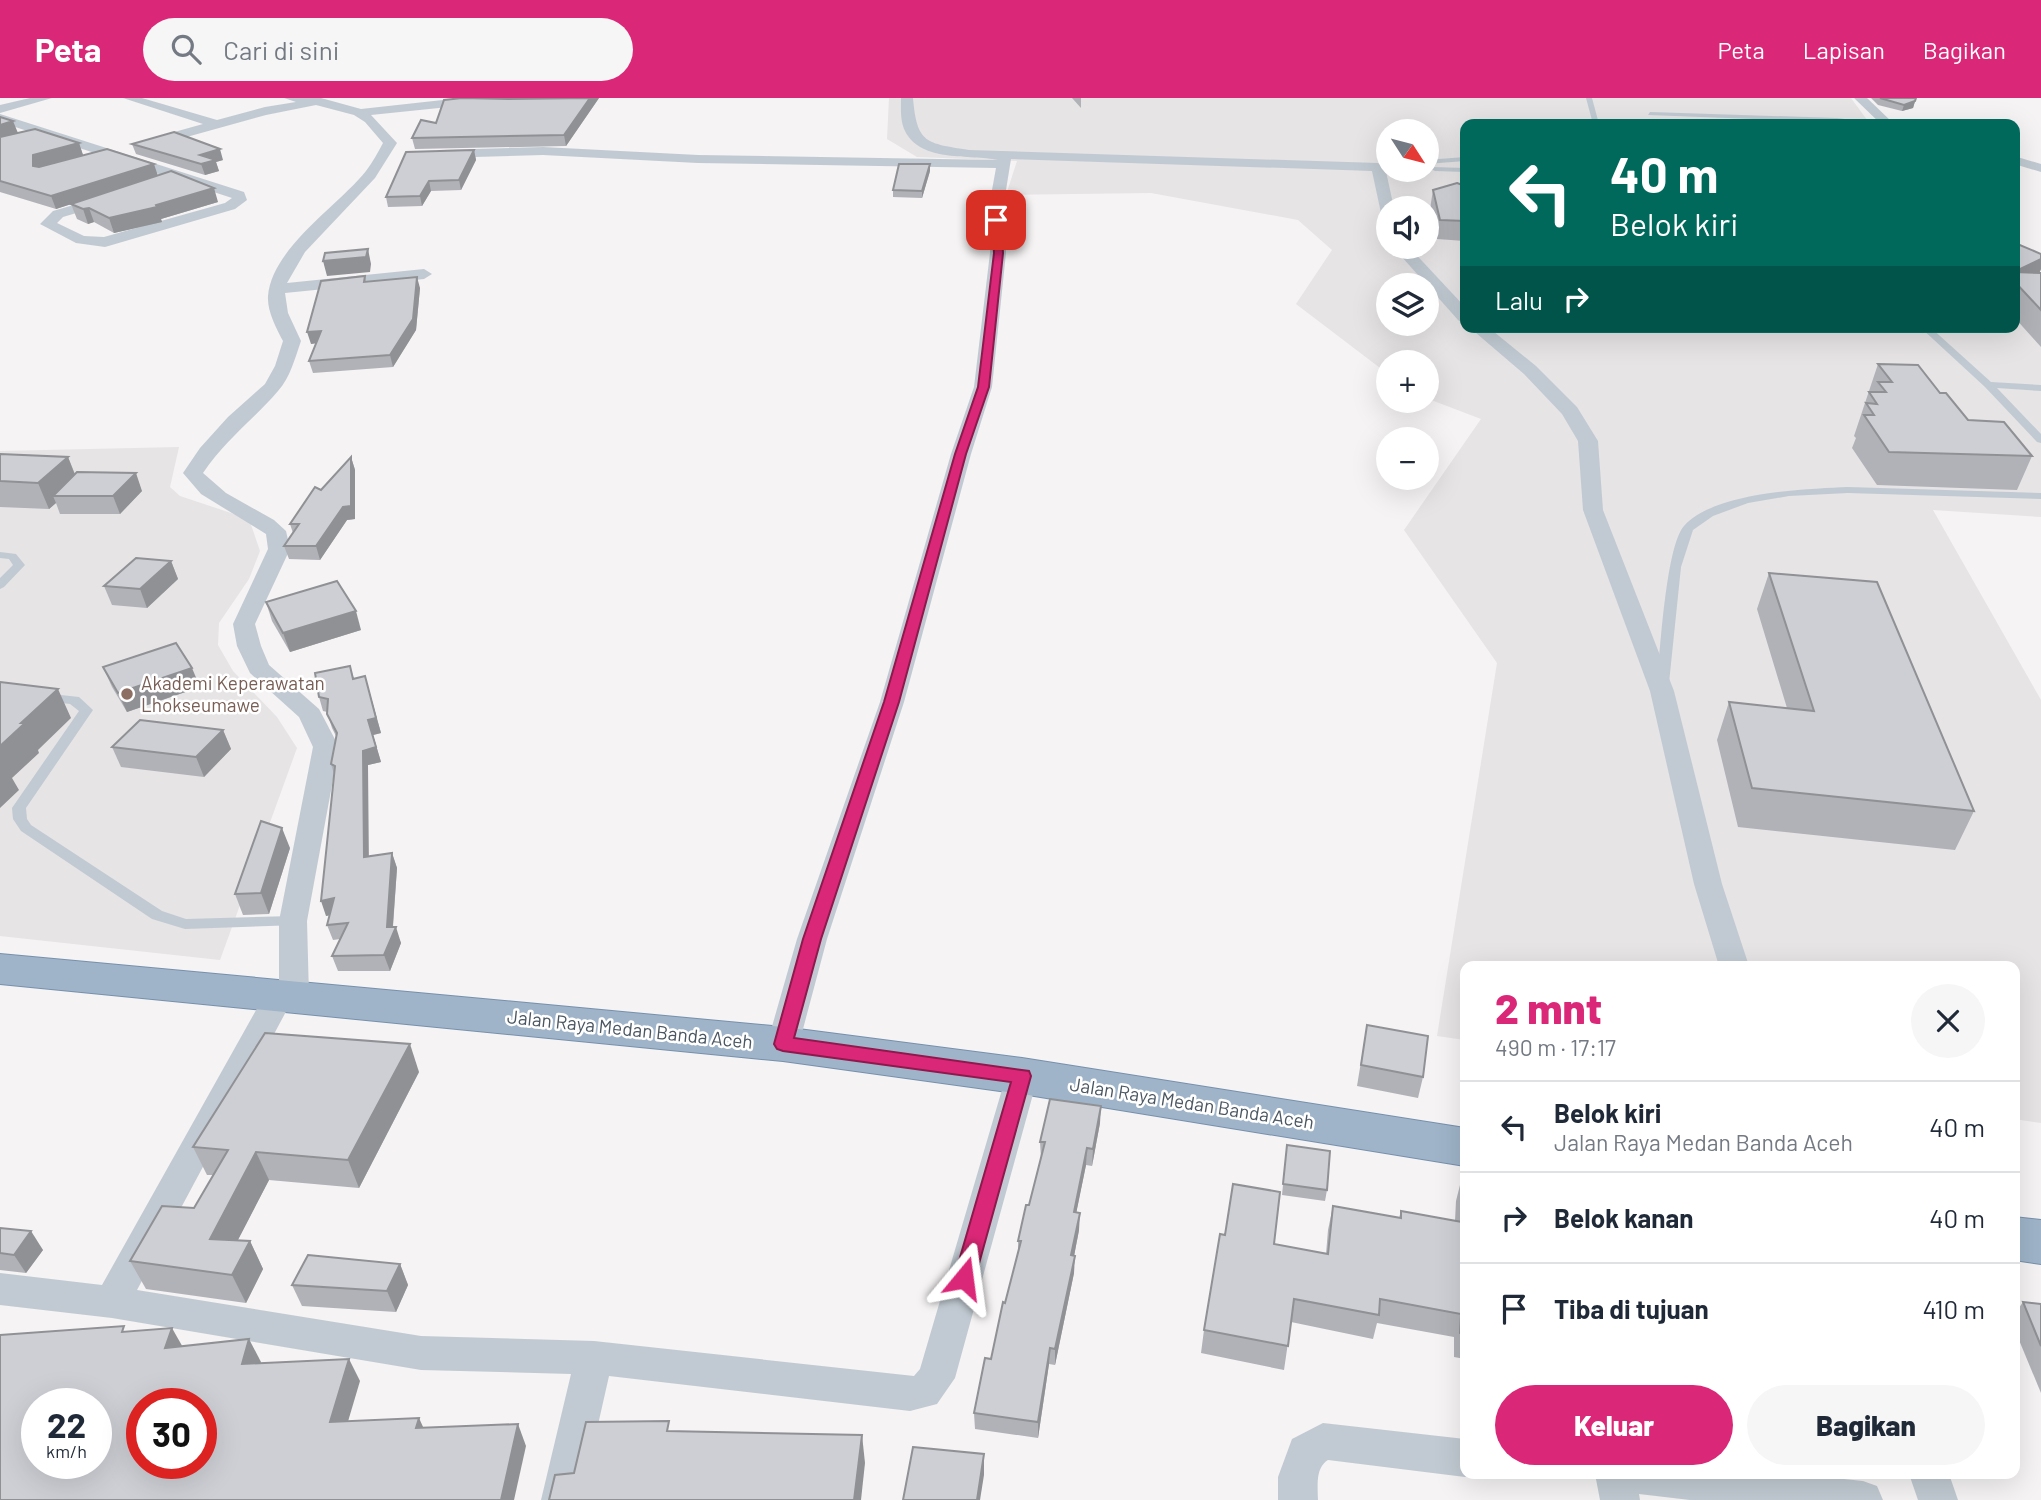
<!DOCTYPE html>
<html lang="id">
<meta charset="utf-8">
<style>
body{margin:0;font-family:Barlow,sans-serif;background:#f6f6f7;color:#1f2937;height:100vh;display:flex;flex-direction:column;font-size:26px;white-space:nowrap}
*{box-sizing:border-box;margin:0}
p{font-size:23px;color:#747a83}
.icon{flex:none;width:38px;height:38px;fill:none;stroke:currentColor;stroke-width:2;stroke-linecap:round;stroke-linejoin:round}
.map{position:relative;flex:1;overflow:hidden}
.sheet{position:absolute;left:1460px;top:863px;width:560px;height:518px;display:flex;flex-direction:column;background:#fff;border-radius:14px;box-shadow:0 7px 28px #0002}
.sheet>*{flex:none}
.top-card{position:absolute;left:1460px;top:21px;width:560px;height:214px;border-radius:14px;box-shadow:0 7px 28px #0002;background:#00695c;color:#fff;overflow:hidden}
.needle{width:46px;rotate:126deg}
.controls{position:absolute;left:1376px;top:21px;display:grid;gap:14px}
.controls a{display:grid;place-items:center;width:63px;height:63px;border-radius:50%;background:#fff;box-shadow:0 7px 28px #0002;font-size:35px}
.speed{position:absolute;left:21px;top:1290px;display:flex;gap:14px;font-size:35px;font-weight:700;text-align:center}
.speed>*{display:grid;place-content:center;width:91px;height:91px;border-radius:50%;background:#fff;box-shadow:0 7px 28px #0002;line-height:1}
.speed small{font-size:18px;font-weight:400}
.speed .limit{border:10px solid #d22;background:#fff;color:#111}
.pin{position:absolute;display:grid;place-items:center;width:60px;height:60px;color:#fff;margin:-30px;border-radius:14px;box-shadow:0 4px 10px #0006}
.me{position:absolute;width:77px;margin:-38px;rotate:16deg;stroke-linejoin:round;filter:drop-shadow(0 0 5px #0008)}
.turn{display:flex;align-items:center;gap:24px;height:147px;padding:0 35px;font-size:32px}
.turn .icon{width:91px;height:91px;stroke-width:2.5}
.turn b{display:block;font-size:49px;line-height:60px}
.then{display:flex;align-items:center;height:66px;padding:0 35px;background:#0003;gap:14px;font-size:26px}
.round{display:grid;place-items:center;flex:none;width:74px;height:74px;border-radius:37px;background:#f6f6f7}
.headline{display:flex;align-items:center;justify-content:space-between;height:119px;padding:0 35px}
h1{font-size:42px;font-weight:800;line-height:52px;color:#db2777}
.cta{display:flex;gap:14px;margin-top:auto;padding:14px 35px}
.cta a{flex:1;height:80px;border-radius:42px;background:#db2777;color:#fff;font-size:28px;font-weight:800;line-height:80px;text-align:center}
.cta a+a{background:#f6f6f7;color:#1f2937}
ul{padding:0;list-style:none}
li{display:flex;align-items:center;gap:21px;height:91px;padding:0 35px;border-top:2px solid #e0e1e3}
li div{flex:1}
li b{display:block;font-size:26px}
li em{font-style:normal}
header{display:flex;align-items:center;gap:42px;box-sizing:border-box;height:98px;padding:0 35px;background:#db2777;color:#fff}
header strong{font-size:33px}
nav{display:flex;gap:38px;margin-inline-start:auto;font-size:24px}
.search{width:490px;height:63px;background:#f6f6f7;display:flex;align-items:center;gap:18px;box-sizing:border-box;padding:0 24px;border-radius:38px;color:#747a83;font-size:26px}
.map>svg:first-child{display:block}
.education{fill:#e6e4e5;fill-rule:evenodd}
.lines{fill:none;stroke-linecap:round;stroke-linejoin:round}
.trunk-casing{stroke:#7690ad;stroke-width:2}
.service{fill:#c1cad2;fill-rule:evenodd}
.minor{fill:#c1cad2;fill-rule:evenodd}
.trunk{fill:#9fb4c9;fill-rule:evenodd}
.wall{fill:#b0b2b7}
.shaded-wall{fill:#909195}
.building{fill:#cdcfd5;stroke:#909195;stroke-width:2;fill-rule:evenodd}
.route{fill:#db2777;stroke:#8e194d;stroke-width:2}
.education-dot{fill:#8d6e63;stroke:#fff;stroke-width:2.5}
.labels{text-anchor:middle;stroke-width:5;stroke-linejoin:round;paint-order:stroke}
.education-label{font-size:19px;fill:#785e54;stroke:#fff;text-anchor:start}
.street-label{font-size:19px;fill:#4a5661;stroke:#fff}
</style>
<header>
<strong>Peta</strong>
<div class="search"><svg class="icon" aria-label="search" viewBox="0 0 24 24"><circle cx="10" cy="10" r="6"/><path d="M15 15l6 6"/></svg>Cari di sini</div>
<nav><a>Peta</a><a>Lapisan</a><a>Bagikan</a></nav>
</header>
<div class="map">
<svg width="2041" height="1402" viewBox="0 0 2041 1402">
<rect width="100%" height="100%" fill="#f5f3f3"/>
<!-- education -->
<g class="education">
<path d="M889 0H1851L1870 26H1465V229H2014V174L2041 182V419L1933 412 2041 602V1025L2014 1021V868H1465V942L1437 938 1497 565 1404 432 1481 321 1426 300V264H1388V276L1296 206 1332 152 1298 122 1151 95 1006 97 1017 63 917 59 887 41ZM1388 33H1426V72H1388ZM1388 110H1426V149H1388ZM1388 187H1426V226H1388Z"/>
<polygon points="179,349 170,389 180,398 249,421 260,453 249,481 219,525 218,547 233,573 277,619 297,650 220,862 0,838 0,353"/>
</g>
<g class="lines">
<defs>
<g id="trunk">
<polygon points="0,856 783,929 1022,960 1465,1030 1465,1068 1022,996 783,963 0,886"/>
<polygon points="2014,1119 2041,1122 2041,1166 2014,1162"/>
</g>
</defs>
<!-- trunk casing -->
<use href="#trunk" class="trunk-casing"/>
<!-- service -->
<g class="service">
<polygon points="1586,0 1592,0 1599,26 1593,26"/>
<polygon points="1650,14 1837,20 1884,26 1648,17"/>
<polygon points="1465,59 1465,63 1426,66 1426,62"/>
<polygon points="1432,69 1465,70 1465,74 1435,73 1431,71"/>
<polygon points="1920,229 1930,229 1991,284 2041,287 2041,293 1997,290 2041,336 2041,345 2037,344 1985,289"/>
<path d="M1848 389 2041 395V401L1848 395 1789 398 1748 405 1713 418 1693 432 1681 469 1669 585 1668 588H1658L1657 585C1660 554 1666 448 1684 428 1714 394 1805 391 1848 389Z"/>
<polygon points="0,454 16,456 25,467 4,489 0,491 0,480 13,467 9,461 0,460"/>
<polygon points="43,595 79,599 93,612 26,710 27,721 31,727 162,813 186,821 293,818 298,819 301,823 298,827 185,831 152,821 21,733 13,721 12,710 79,613 70,606 38,602 37,599"/>
</g>
<!-- minor -->
<g class="minor">
<polygon points="30,0 52,0 0,15 0,7"/>
<path d="M123 0H142L217 22 265 9 296 4 284 0H321L361 11 461 0H503L497 4 371 17 397 45 375 80 305 154 287 185 424 171 432 176 424 181 285 195 288 215 301 243C295 260 290 280 278 293 253 322 225 342 203 375L226 395 274 422 286 433 290 451 255 526 261 548 269 567 319 611 339 649 307 823 309 898 305 906 289 908 137 1192 421 1238 594 1243 914 1278 920 1271 1006 978 1011 969 1022 966 1033 969 1038 978 955 1280 937 1306 910 1313 609 1278 581 1402H541L571 1276 421 1272 112 1220 0 1207V1175L102 1187 269 889 279 886V823L313 649 299 619 250 575 237 548 233 526 268 451 266 436 201 396 183 375 200 350 228 319 265 286 275 268 283 243C276 230 267 213 268 198 272 150 338 108 366 73 373 64 378 54 383 45L365 24 354 17 316 7 266 17 147 50 140 46 142 43 203 26Z"/>
<path d="M901 0H913C917 46 926 45 969 52L1378 65 1385 69 1394 110H1388V119L1381 115 1372 73 1011 61 1006 92V155L992 289 971 356 904 604 827 841 799 946 794 954 783 958 772 954 767 946 797 841 880 604 951 356 974 289 990 155 992 92 996 70 698 65 543 57 439 60 432 56 439 52 543 49 698 57 998 62C971 56 921 65 905 33 900 23 901 11 901 0Z"/>
<polygon points="1854,0 1867,0 1894,26 1881,26"/>
<polygon points="0,16 244,94 247,102 235,111 105,149 76,145 40,126 53,113 108,97 113,98 113,104 63,119 57,125 84,138 104,139 225,105 232,100 0,24"/>
<polygon points="2014,58 2041,66 2041,74 2014,66"/>
<polygon points="1393,149 1409,149 1465,209 1465,224 1459,223"/>
<polygon points="1469,229 1488,229 1536,268 1577,309 1598,343 1603,412 1674,593 1722,786 1749,868 1719,868 1694,786 1650,593 1583,412 1578,343 1562,316 1524,276"/>
<path d="M1323 1325 1465 1341V1376H1473L1465 1379 1328 1362C1315 1370 1318 1388 1318 1402H1278V1379L1292 1341Z"/>
<polygon points="1595,1376 1796,1376 1863,1383 1877,1388 1883,1402 1690,1402 1639,1396 1640,1402 1600,1402"/>
<polygon points="1909,1376 1949,1376 1958,1402 1918,1402"/>
</g>
<!-- trunk -->
<use href="#trunk" class="trunk"/>
</g>
<!-- wall -->
<g class="wall">
<polygon points="599,0 566,48 415,51 412,40 436,25"/>
<polygon points="1072,0 1081,0 1081,10"/>
<polygon points="1871,0 1916,0 1913,10 1902,13 1878,7"/>
<polygon points="0,19 18,35 79,45 83,57 157,78 218,104 161,121 162,124 114,135 94,124 88,126 77,121 71,106 120,90 56,111 0,94"/>
<polygon points="132,46 223,62 216,64 219,73 205,77 136,56"/>
<polygon points="474,52 476,62 461,92 431,93 422,108 388,109 386,99"/>
<polygon points="930,73 922,100 893,99 893,92"/>
<polygon points="1465,88 1465,143 1437,141 1430,111 1433,92"/>
<polygon points="2014,146 2041,156 2041,171 2039,175 2041,175 2041,249 2014,219"/>
<polygon points="365,178 366,183 420,190 416,232 393,269 313,275 309,263 316,245 311,246"/>
<polygon points="1878,266 1940,295 1968,322 2032,358 2017,392 1877,387 1852,350 1856,340 1854,338"/>
<polygon points="0,356 68,359 75,376 142,393 120,416 60,416 56,405 49,411 0,409"/>
<polygon points="351,359 355,372 355,421 347,422 320,462 289,461 284,448 293,435 290,426"/>
<polygon points="171,463 178,481 147,510 112,507 104,488"/>
<polygon points="1769,475 1974,713 1955,752 1738,729 1717,642 1729,604 1787,610 1757,511"/>
<polygon points="266,504 361,532 290,554 272,523"/>
<polygon points="350,568 354,581 365,578 381,635 373,637 381,664 368,667 368,759 392,755 397,770 393,829 401,845 390,873 338,873 332,858 340,841 333,842 327,827 330,817 326,818 334,676 331,666 336,638 332,630 327,614 323,613 319,599"/>
<polygon points="103,569 200,589 127,614 112,589"/>
<polygon points="223,632 231,651 204,679 121,669 112,649"/>
<polygon points="290,750 269,816 243,817 235,796"/>
<polygon points="1367,927 1423,979 1418,1000 1357,988"/>
<polygon points="419,974 359,1090 269,1082 237,1143 250,1143 263,1171 246,1205 146,1191 130,1163 194,1110 213,1077 207,1077 193,1049"/>
<polygon points="1100,1025 1092,1068 1086,1067 1076,1115 1079,1132 1074,1158 1074,1175 1055,1267 1049,1266 1038,1340 975,1331 974,1315 991,1261 1018,1154 1018,1143 1029,1107 1041,1060 1040,1044"/>
<polygon points="1287,1047 1327,1092 1325,1103 1282,1097"/>
<polygon points="1462,1079 1465,1080 1465,1261 1454,1259 1454,1239 1377,1225 1373,1241 1291,1224 1284,1272 1201,1255 1204,1232 1274,1146 1326,1156 1328,1132 1333,1108 1399,1120 1401,1113 1455,1123 1456,1103"/>
<polygon points="0,1130 43,1152 26,1175 0,1172 0,1173"/>
<polygon points="400,1166 408,1187 396,1214 302,1208 292,1187"/>
<polygon points="2023,1204 2041,1206 2041,1295 2014,1230 2014,1217"/>
</g>
<!-- shaded-wall -->
<g class="shaded-wall">
<polygon points="590,0 599,0 566,48 564,37"/>
<polygon points="1916,0 1913,10 1902,13 1904,7"/>
<polygon points="13,23 18,35 0,40 0,27"/>
<polygon points="79,45 83,57 37,69 33,68 33,57"/>
<polygon points="220,51 223,62 216,64 219,73 205,77 201,66 200,57"/>
<polygon points="474,52 476,62 461,92 459,82"/>
<polygon points="154,66 158,78 56,111 51,98"/>
<polygon points="930,66 930,73 922,100 922,93"/>
<polygon points="429,83 431,93 422,108 420,98"/>
<polygon points="214,90 218,104 161,121 162,124 114,135 109,120"/>
<polygon points="89,110 94,124 88,126 83,111"/>
<polygon points="368,151 371,166 370,174 327,178 323,163"/>
<polygon points="2041,161 2041,171 2036,183 2014,174"/>
<polygon points="417,179 420,190 416,232 393,269 390,257"/>
<polygon points="321,233 324,244 311,246 307,234"/>
<polygon points="68,359 78,385 53,398 56,405 49,411 38,385"/>
<polygon points="351,359 355,372 355,421 347,422 320,462 316,448"/>
<polygon points="136,375 142,393 120,416 113,398"/>
<polygon points="171,463 178,481 147,510 140,491"/>
<polygon points="356,513 361,532 290,554 283,535"/>
<polygon points="192,570 200,589 127,614 118,595"/>
<polygon points="365,578 381,635 373,637 381,664 368,667 369,774 364,759 363,653 368,622"/>
<polygon points="58,591 71,620 38,652 39,655 12,680 19,692 0,710 0,648 21,625"/>
<polygon points="223,632 231,651 204,679 196,659"/>
<polygon points="282,730 290,750 269,816 261,795"/>
<polygon points="392,755 397,770 392,839 396,829 401,845 390,873 384,857"/>
<polygon points="334,800 340,815 326,818 321,803"/>
<polygon points="410,946 419,974 359,1090 348,1062"/>
<polygon points="1101,1008 1100,1025 1092,1068 1093,1051"/>
<polygon points="1087,1050 1086,1067 1073,1131 1074,1114"/>
<polygon points="256,1054 269,1082 224,1169 210,1141"/>
<polygon points="1080,1115 1079,1132 1071,1174 1071,1157"/>
<polygon points="31,1133 43,1152 26,1175 14,1157"/>
<polygon points="250,1143 263,1171 246,1205 232,1177"/>
<polygon points="1075,1158 1074,1175 1055,1267 1055,1251"/>
<polygon points="400,1166 408,1187 396,1214 387,1193"/>
<polygon points="172,1230 185,1253 165,1250"/>
<polygon points="249,1241 261,1264 254,1289 242,1266"/>
<polygon points="1050,1250 1049,1266 1038,1340 1038,1324"/>
<polygon points="349,1261 360,1283 341,1347 330,1324"/>
<polygon points="419,1320 429,1342 416,1330"/>
<polygon points="518,1326 526,1348 514,1402 501,1402"/>
<polygon points="862,1337 865,1365 861,1402 854,1402"/>
<polygon points="984,1356 984,1377 980,1402 977,1402"/>
</g>
<!-- building -->
<g class="building">
<polygon points="462,0 508,1 590,0 564,37 412,40 421,22 436,25 444,2"/>
<polygon points="1880,0 1916,0 1915,3 1904,7"/>
<polygon points="0,19 13,23 0,27"/>
<polygon points="35,31 79,45 33,57 33,68 39,69 107,51 154,66 51,98 0,83 0,39"/>
<polygon points="174,34 220,51 200,57 216,62 201,66 132,46"/>
<polygon points="474,52 459,82 429,83 420,98 386,99 406,54"/>
<polygon points="899,66 930,66 922,93 893,92"/>
<polygon points="171,73 214,90 156,107 157,109 109,120 89,110 83,111 71,106"/>
<polygon points="1457,85 1465,88 1465,123 1440,122 1433,92"/>
<polygon points="2015,145 2041,156 2041,161 2014,174 2014,146"/>
<polygon points="368,151 366,159 323,163 325,155"/>
<polygon points="2014,174 2041,175 2041,212 2014,183"/>
<polygon points="365,178 364,184 417,179 413,221 390,257 309,263 321,233 307,234 321,183"/>
<polygon points="1878,266 1918,267 1940,295 1946,295 1968,322 2004,324 2032,358 1889,354 1864,317 1874,317 1866,305 1877,306 1869,294 1886,294 1878,284 1892,284"/>
<polygon points="0,356 68,359 38,385 0,383"/>
<polygon points="351,359 351,408 343,409 316,448 284,448 299,426 290,426 315,389 321,392"/>
<polygon points="77,374 136,375 113,398 53,398"/>
<polygon points="136,460 171,463 140,491 104,488"/>
<polygon points="1769,475 1877,484 1974,713 1752,690 1729,604 1814,613"/>
<polygon points="337,483 356,513 283,535 266,504"/>
<polygon points="176,545 192,570 118,595 103,569"/>
<polygon points="350,568 353,581 365,578 376,620 368,622 376,649 363,653 364,759 392,755 387,829 396,829 384,857 332,858 348,825 327,827 334,800 321,803 335,668 331,666 337,635 327,616 328,601 319,599 315,575"/>
<polygon points="0,584 58,591 21,625 25,625 0,648"/>
<polygon points="140,622 223,632 196,659 112,649"/>
<polygon points="261,723 282,730 261,795 235,796"/>
<polygon points="1367,927 1428,938 1423,979 1361,967"/>
<polygon points="265,935 410,946 348,1062 256,1054 210,1141 250,1143 232,1177 130,1163 162,1108 194,1110 228,1052 193,1049"/>
<polygon points="1050,1001 1101,1008 1093,1051 1087,1050 1074,1114 1080,1115 1071,1157 1075,1158 1055,1251 1050,1250 1038,1324 974,1315 985,1260 991,1261 1003,1204 1005,1205 1021,1143 1018,1143 1026,1107 1029,1107 1045,1044 1040,1044"/>
<polygon points="1287,1047 1330,1053 1327,1092 1283,1086"/>
<polygon points="1462,1079 1465,1080 1465,1236 1460,1235 1461,1216 1380,1201 1379,1217 1294,1201 1288,1248 1204,1232 1220,1136 1225,1137 1233,1086 1280,1094 1274,1146 1328,1156 1333,1108 1401,1120 1401,1113 1462,1124"/>
<polygon points="0,1130 31,1133 14,1157 0,1155"/>
<polygon points="308,1157 400,1166 387,1193 292,1187"/>
<polygon points="2023,1204 2041,1206 2041,1248"/>
<path d="M124 1228 122 1234 172 1230 165 1250 249 1241 242 1266 349 1261 330 1324 419 1320 416 1330 518 1326 501 1402H0V1237ZM37 1306H96V1365H37ZM142 1306H201V1365H142Z"/>
<polygon points="669,1323 667,1333 862,1337 854,1402 549,1402 555,1377 574,1375 586,1324"/>
<polygon points="913,1349 984,1356 977,1402 903,1402"/>
</g>
<!-- route -->
<polygon class="route" points="996,120 1001,122 1003,155 989,289 966,356 899,604 821,841 794,940 1029,973 1031,978 975,1180 972,1186 964,1189 957,1186 954,1180 1011,984 783,953 777,951 774,946 803,841 884,604 955,356 978,289 994,155 992,122"/>
<!-- markers -->
<circle class="education-dot" cx="127" cy="596" r="7"/>
<g class="labels">
<!-- education labels -->
<g class="education-label">
<text x="141" y="592">Akademi Keperawatan<tspan x="141" dy="22">Lhokseumawe</tspan></text>
</g>
<!-- street labels -->
<g class="street-label">
<text transform="translate(630 931) rotate(6)" y="7">Jalan Raya Medan Banda Aceh</text>
<text transform="translate(1192 1005) rotate(9)" y="7">Jalan Raya Medan Banda Aceh</text>
</g>
</g>
</svg>
<div class="controls">
<a><svg class="needle" viewBox="-14 -14 28 28"><path d="M0-13l5 13h-10z" fill="#e53935"/><path d="M0 13l5-13h-10z" fill="#747a83"/></svg></a>
<a><svg class="icon" aria-label="sound" viewBox="0 0 24 24"><path d="M4 9h4l5-4v14l-5-4H4zM17 9q2 3 0 6"/></svg></a>
<a><svg class="icon" aria-label="layers" viewBox="0 0 24 24"><path d="M12 4l9 5-9 5-9-5zM3 14l9 5 9-5"/></svg></a>
<a>+</a>
<a>−</a>
</div>
<div class="speed"><div>22<small>km/h</small></div><div class="limit">30</div></div>
<div class="pin" style="left:996px;top:122px;background:#d93025"><svg class="icon" aria-label="arrive" viewBox="0 0 24 24"><path d="M6 21V4h12l-3 4 3 4H6"/></svg></div>
<svg class="me" style="left:964px;top:1180px" viewBox="-20 -20 40 40"><path d="M0-17L14 15 0 8-14 15z" fill="#db2777" stroke="#fff" stroke-width="4"/></svg>
<div class="top-card">
<div class="turn"><svg class="icon" aria-label="left" viewBox="0 0 24 24"><path d="M17 20v-9H6M10 6l-5 5 5 5"/></svg><div><b>40 m</b>Belok kiri</div></div>
<div class="then">Lalu<svg class="icon" aria-label="right" viewBox="0 0 24 24"><path d="M7 20v-9h11M14 6l5 5-5 5"/></svg></div>
</div>
<section class="sheet">
<div class="headline"><div><h1>2 mnt</h1><p>490 m · 17:17</p></div><a class="round"><svg class="icon" aria-label="close" viewBox="0 0 24 24"><path d="M6 6l12 12M18 6L6 18"/></svg></a></div>
<ul>
<li><svg class="icon" aria-label="left" viewBox="0 0 24 24"><path d="M17 20v-9H6M10 6l-5 5 5 5"/></svg><div><b>Belok kiri</b><p>Jalan Raya Medan Banda Aceh</p></div><em>40 m</em></li>
<li><svg class="icon" aria-label="right" viewBox="0 0 24 24"><path d="M7 20v-9h11M14 6l5 5-5 5"/></svg><div><b>Belok kanan</b></div><em>40 m</em></li>
<li><svg class="icon" aria-label="arrive" viewBox="0 0 24 24"><path d="M6 21V4h12l-3 4 3 4H6"/></svg><div><b>Tiba di tujuan</b></div><em>410 m</em></li>
</ul>
<div class="cta"><a>Keluar</a><a>Bagikan</a></div>
</section>
</div>
